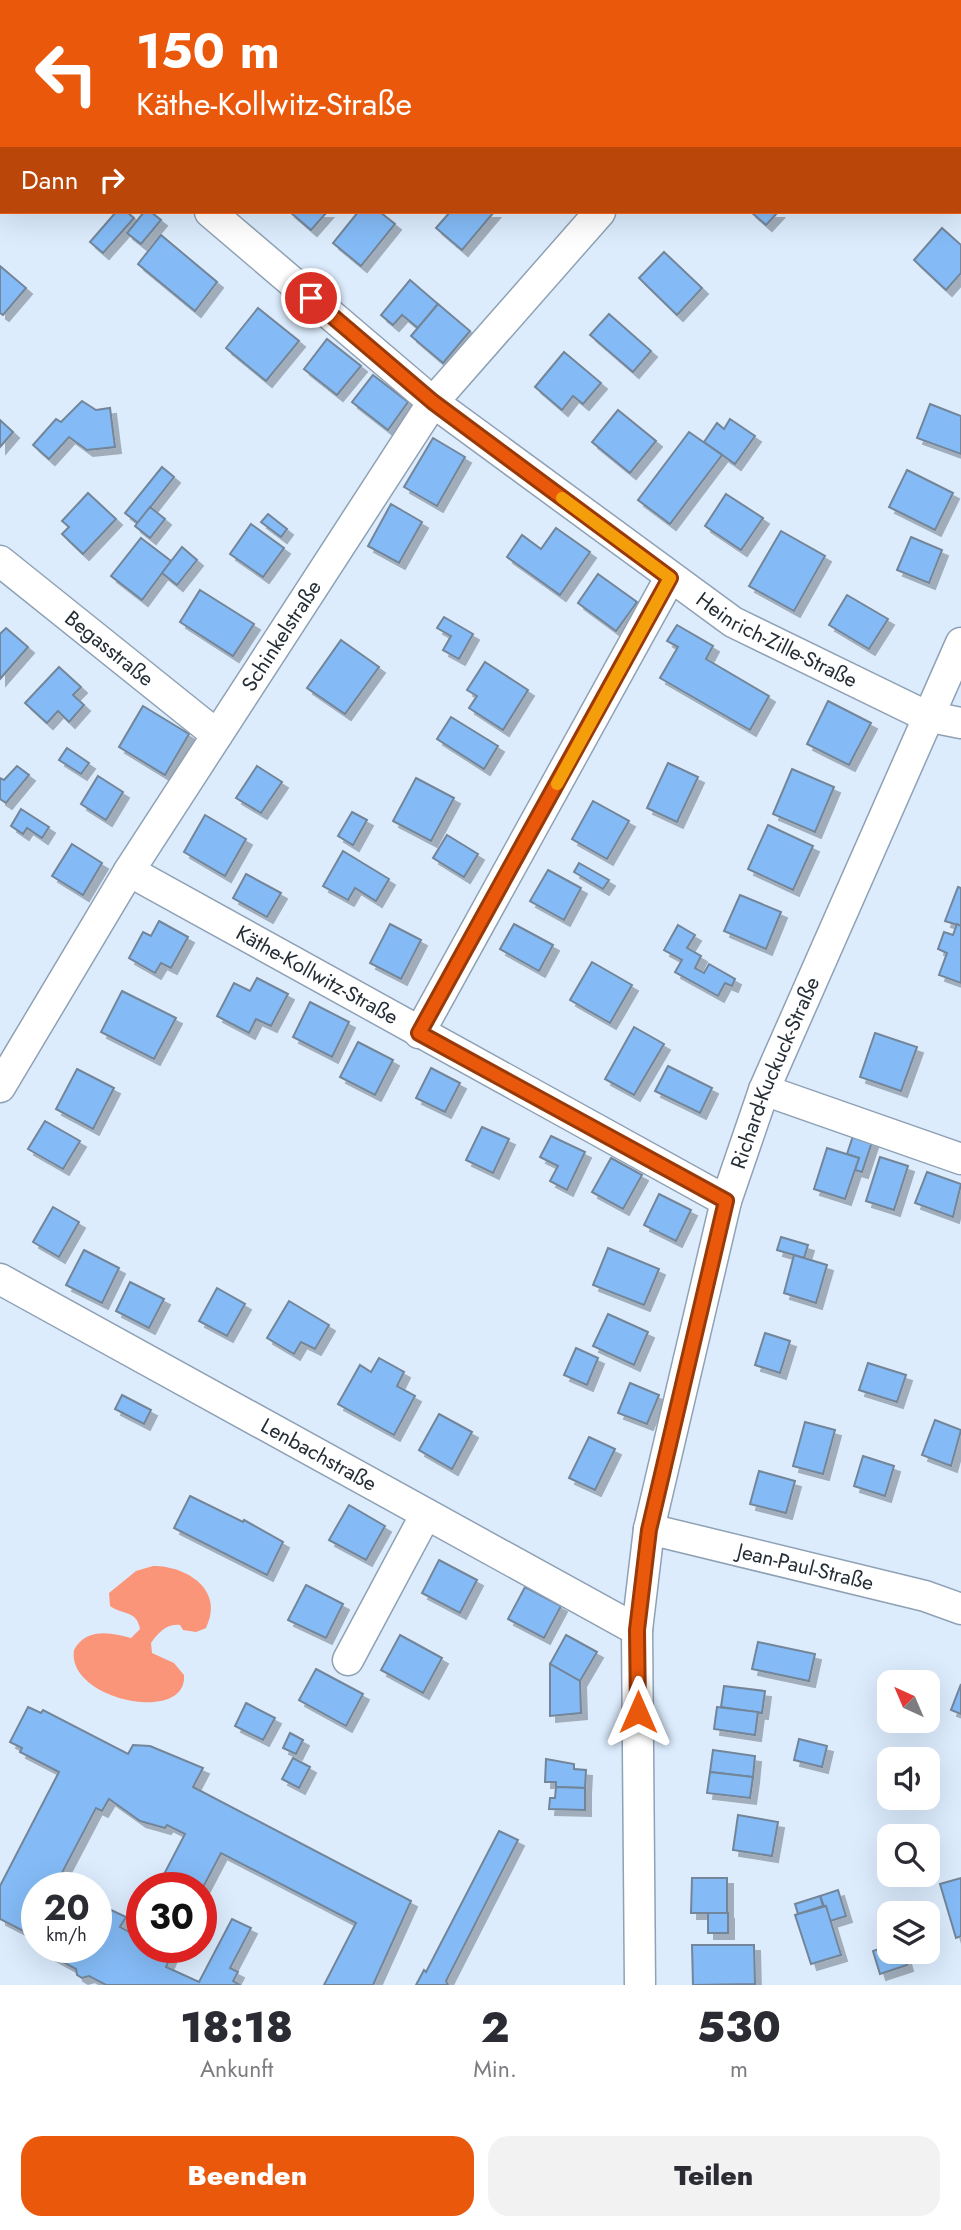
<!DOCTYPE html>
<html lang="de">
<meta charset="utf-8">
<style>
body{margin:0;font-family:Jost,sans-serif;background:#f2f2f3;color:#2b2b33;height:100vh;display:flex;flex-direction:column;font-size:26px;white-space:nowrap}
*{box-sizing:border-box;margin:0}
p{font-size:23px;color:#7c7c81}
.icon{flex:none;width:38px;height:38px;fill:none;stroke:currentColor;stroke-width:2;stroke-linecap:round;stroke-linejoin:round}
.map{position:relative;height:1985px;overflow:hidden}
.side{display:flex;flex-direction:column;background:#fff;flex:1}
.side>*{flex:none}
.guide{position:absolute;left:0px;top:0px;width:962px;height:214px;box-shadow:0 7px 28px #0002;background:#ea580c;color:#fff;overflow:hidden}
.needle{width:46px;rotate:316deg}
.buttons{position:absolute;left:877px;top:1670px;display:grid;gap:14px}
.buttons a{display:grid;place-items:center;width:63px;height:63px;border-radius:14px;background:#fff;box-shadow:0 7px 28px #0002;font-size:35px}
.speed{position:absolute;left:21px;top:1872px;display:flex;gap:14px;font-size:35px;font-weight:700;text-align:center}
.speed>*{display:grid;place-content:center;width:91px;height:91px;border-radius:50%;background:#fff;box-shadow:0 7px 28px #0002;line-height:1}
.speed small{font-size:18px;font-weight:400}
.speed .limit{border:10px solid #d22;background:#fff;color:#111}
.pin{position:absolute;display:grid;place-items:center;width:60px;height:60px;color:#fff;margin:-30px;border:4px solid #fff;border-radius:50%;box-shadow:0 2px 7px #0007}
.me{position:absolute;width:77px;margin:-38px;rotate:0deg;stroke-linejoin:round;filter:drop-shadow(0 0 5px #0008)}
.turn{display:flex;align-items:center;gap:24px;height:147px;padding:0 21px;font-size:32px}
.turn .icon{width:91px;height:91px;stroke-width:2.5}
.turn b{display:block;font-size:49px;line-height:60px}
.then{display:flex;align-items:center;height:66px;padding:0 21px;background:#0003;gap:14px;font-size:26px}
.eta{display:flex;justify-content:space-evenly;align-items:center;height:119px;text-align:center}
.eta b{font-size:42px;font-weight:800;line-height:49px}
.cta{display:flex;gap:14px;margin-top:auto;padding:14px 21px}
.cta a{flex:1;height:80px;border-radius:21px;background:#ea580c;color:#fff;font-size:28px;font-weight:800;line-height:80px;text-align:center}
.cta a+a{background:#f2f2f3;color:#2b2b33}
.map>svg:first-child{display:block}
.water{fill:#fa957a}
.building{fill:#84bbf6;stroke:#738598;stroke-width:2;filter:url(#shadow)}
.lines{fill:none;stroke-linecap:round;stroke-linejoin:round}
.minor-casing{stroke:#8fa1b5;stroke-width:33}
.minor{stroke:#fff;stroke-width:30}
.route-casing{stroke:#983908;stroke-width:18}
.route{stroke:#ea580c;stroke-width:12}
.slow{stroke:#f59e0b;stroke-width:12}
.labels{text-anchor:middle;stroke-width:5;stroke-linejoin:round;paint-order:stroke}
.street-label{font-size:21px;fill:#252d35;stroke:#fff}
</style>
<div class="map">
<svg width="961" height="1985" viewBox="0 0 961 1985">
<defs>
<filter id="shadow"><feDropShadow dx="6" dy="6" stdDeviation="0" flood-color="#0004"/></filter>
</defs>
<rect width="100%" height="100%" fill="#dcecfd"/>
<!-- water -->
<path class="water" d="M153 1566C187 1566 225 1590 206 1628L196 1632 183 1630 180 1625C167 1623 158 1633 151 1643L152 1653 174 1663 184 1675C188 1725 66 1700 74 1650 86 1628 110 1632 131 1638L140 1629C137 1610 122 1615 110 1606L109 1593 136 1571Z"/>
<!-- building -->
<g class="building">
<polygon points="334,0 385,0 387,2 333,2"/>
<polygon points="116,212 127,212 134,218 103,253 90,242"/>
<polygon points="144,212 151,212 161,220 141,244 127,233"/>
<polygon points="290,212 327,212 311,230"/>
<polygon points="358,212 380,212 395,224 361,266 333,243"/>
<polygon points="450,212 494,212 462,250 436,228"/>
<polygon points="751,212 778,212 766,225"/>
<polygon points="942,228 961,245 961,273 946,290 914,260"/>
<polygon points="161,235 217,282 195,311 138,264"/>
<polygon points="664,252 702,288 677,315 639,278"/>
<polygon points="0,266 26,288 3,315 0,313"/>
<polygon points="410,280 438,304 418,328 402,315 393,325 381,315"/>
<polygon points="438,304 470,331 443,363 411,336"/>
<polygon points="258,308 299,341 266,381 226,348"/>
<polygon points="609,314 651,351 633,372 590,335"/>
<polygon points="327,339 361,366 337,395 304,369"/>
<polygon points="564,352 601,383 583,404 573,396 562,410 535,387"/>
<polygon points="373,375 408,402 388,430 352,402"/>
<polygon points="82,401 96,410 110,408 115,447 87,450 69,437 49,459 33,445 56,419 61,422"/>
<polygon points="930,404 961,416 961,454 917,438"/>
<polygon points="618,410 656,441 630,473 592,442"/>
<polygon points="730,419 755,436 735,464 704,442 717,423 724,429"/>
<polygon points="0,420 13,432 0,447"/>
<polygon points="689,432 722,455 670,524 638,500"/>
<polygon points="433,438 465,457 437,506 404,487"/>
<polygon points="162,467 174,477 138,523 125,513"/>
<polygon points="907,470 953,493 935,530 889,507"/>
<polygon points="88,493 116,519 83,554 62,534 69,527 62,521"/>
<polygon points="726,494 763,518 741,550 705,526"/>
<polygon points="391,504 422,522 399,563 368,546"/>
<polygon points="150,507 165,519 150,538 135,526"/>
<polygon points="268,514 287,529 281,537 261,522"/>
<polygon points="251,524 284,548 263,577 230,554"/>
<polygon points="556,528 590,552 560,595 507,557 522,535 541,549"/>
<polygon points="781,531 825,556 794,611 749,586"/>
<polygon points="911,537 942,550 929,583 897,570"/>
<polygon points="141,538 171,561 142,600 111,576"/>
<polygon points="182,547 197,560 177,585 162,573"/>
<polygon points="598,574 637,602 616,631 578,603"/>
<polygon points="200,590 254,624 233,656 180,622"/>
<polygon points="847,595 888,619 869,649 829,625"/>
<polygon points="444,617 473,634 459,659 443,650 451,636 437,628"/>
<polygon points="677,625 713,646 706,659 769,696 750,730 660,678 678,647 667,641"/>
<polygon points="6,628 28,647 0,679 0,634"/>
<polygon points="341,640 379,667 345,714 307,688"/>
<polygon points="485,662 528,690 503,730 469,708 477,696 467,690"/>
<polygon points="59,667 81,687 73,695 84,705 69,722 58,711 47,723 25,703"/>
<polygon points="828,701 871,723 849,765 807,744"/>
<polygon points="143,706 189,734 165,775 119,747"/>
<polygon points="451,717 498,746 484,769 437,739"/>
<polygon points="67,748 89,763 81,774 59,760"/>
<polygon points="668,763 698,777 677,822 647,808"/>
<polygon points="17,766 29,775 6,803 0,799 0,778 4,780"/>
<polygon points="257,766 282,782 261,813 236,798"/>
<polygon points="792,769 834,787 815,832 773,814"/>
<polygon points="98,776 123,792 106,820 81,804"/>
<polygon points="416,778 454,798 431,841 393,821"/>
<polygon points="593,801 629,821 607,859 572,839"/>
<polygon points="21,809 49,827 42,838 27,828 23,834 11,826"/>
<polygon points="352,812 367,820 353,845 338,836"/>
<polygon points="205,815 246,839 225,876 184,852"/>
<polygon points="768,825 813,846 793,890 748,869"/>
<polygon points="447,835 478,854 464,877 433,858"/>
<polygon points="72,844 102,863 83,895 52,876"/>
<polygon points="343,851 389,879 376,901 355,888 348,900 323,886"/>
<polygon points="579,863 609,880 603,889 574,872"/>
<polygon points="548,870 581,888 564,920 530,901"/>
<polygon points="246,874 281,893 267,917 233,898"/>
<polygon points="958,887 961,888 961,926 945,921"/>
<polygon points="740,895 781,912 766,949 724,931"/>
<polygon points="159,921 188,937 171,968 161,963 155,973 129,958 143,932 151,936"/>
<polygon points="390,924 421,940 401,979 370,963"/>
<polygon points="514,924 553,945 539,971 500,949"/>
<polygon points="957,924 961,926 961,983 939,975 947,953 938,949 944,932 953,935"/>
<polygon points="678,925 695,935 687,948 701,956 695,968 704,973 709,964 735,979 732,986 725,983 718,996 675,972 682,960 664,950"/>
<polygon points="592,962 632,985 610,1023 570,1000"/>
<polygon points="257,978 288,994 271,1026 256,1019 249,1033 217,1016 234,983 250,991"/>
<polygon points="122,991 176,1018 154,1059 101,1032"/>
<polygon points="310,1002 349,1022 332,1057 293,1037"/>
<polygon points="634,1027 664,1044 634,1095 605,1079"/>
<polygon points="875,1033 917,1047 901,1091 860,1077"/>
<polygon points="358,1042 393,1060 375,1095 340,1077"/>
<polygon points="668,1066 712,1088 700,1113 655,1091"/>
<polygon points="431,1068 460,1083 445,1112 416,1098"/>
<polygon points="77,1069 114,1088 93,1129 56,1109"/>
<polygon points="45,1121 80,1141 63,1169 28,1149"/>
<polygon points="482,1127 509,1139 493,1173 466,1160"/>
<polygon points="551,1136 585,1152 567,1190 550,1181 558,1166 540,1157"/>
<polygon points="853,1136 872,1142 862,1172 855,1170 859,1158 847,1154"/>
<polygon points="827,1148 859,1158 845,1199 814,1189"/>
<polygon points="880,1157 908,1166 894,1210 866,1201"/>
<polygon points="611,1158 642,1175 623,1209 592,1192"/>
<polygon points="927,1172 961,1184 953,1217 915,1203"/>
<polygon points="659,1194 691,1210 676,1241 644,1225"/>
<polygon points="53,1207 79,1222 59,1257 33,1242"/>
<polygon points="781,1237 808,1245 804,1258 777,1250"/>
<polygon points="608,1248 659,1269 644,1305 593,1285"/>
<polygon points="84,1250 119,1268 102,1303 66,1285"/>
<polygon points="794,1255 827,1265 816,1303 784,1293"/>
<polygon points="130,1282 164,1299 149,1328 116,1311"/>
<polygon points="217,1288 245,1304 227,1336 199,1321"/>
<polygon points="289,1301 329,1325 315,1349 301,1342 294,1354 267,1338"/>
<polygon points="608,1314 648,1332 634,1365 593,1346"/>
<polygon points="765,1333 790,1341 780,1373 755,1365"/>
<polygon points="576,1348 598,1358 587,1385 564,1375"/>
<polygon points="379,1358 404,1372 397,1386 415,1396 394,1435 338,1404 360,1365 371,1372"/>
<polygon points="868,1363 906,1375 897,1402 859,1390"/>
<polygon points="630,1383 659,1395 647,1424 618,1413"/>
<polygon points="122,1395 151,1410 144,1424 115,1409"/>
<polygon points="439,1414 472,1432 452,1469 419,1450"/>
<polygon points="935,1420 961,1430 951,1466 922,1455"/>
<polygon points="805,1422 835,1430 823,1474 793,1466"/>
<polygon points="589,1437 615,1449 595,1490 569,1478"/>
<polygon points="863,1456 894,1466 885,1496 854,1486"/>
<polygon points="759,1471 795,1481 786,1513 750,1504"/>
<polygon points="190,1496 243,1522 244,1520 283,1542 267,1575 174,1528"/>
<polygon points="349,1505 385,1526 366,1560 329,1540"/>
<polygon points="439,1560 477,1580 460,1613 422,1593"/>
<polygon points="306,1585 343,1604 326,1638 288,1620"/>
<polygon points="525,1587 561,1606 544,1638 508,1619"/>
<polygon points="400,1635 442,1658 423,1693 381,1670"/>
<polygon points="566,1635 597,1652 580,1681 550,1664"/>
<polygon points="758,1642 815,1654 809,1681 752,1669"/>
<polygon points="550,1664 580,1681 581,1713 550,1716"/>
<polygon points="316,1669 363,1694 346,1726 299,1700"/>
<polygon points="961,1684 961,1714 951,1710"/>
<polygon points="724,1686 765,1691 762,1713 721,1707"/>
<polygon points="246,1703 275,1718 263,1740 235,1726"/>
<polygon points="28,1707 41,1713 43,1710 128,1754 133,1745 150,1746 203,1768 193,1787 411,1901 373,1985 324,1985 356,1923 221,1853 201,1891 201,1888 152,1888 156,1880 160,1882 185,1834 167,1825 165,1828 140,1821 109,1799 102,1811 96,1808 54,1888 37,1888 37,1938 0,1919 0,1886 59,1772 20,1752 22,1748 10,1742"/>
<polygon points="717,1707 758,1712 755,1735 714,1729"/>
<polygon points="290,1733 303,1740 296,1754 283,1748"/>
<polygon points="799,1739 827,1746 822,1767 794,1760"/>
<polygon points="713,1750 755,1756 753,1777 710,1772"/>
<polygon points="293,1758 310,1767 299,1788 282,1779"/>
<polygon points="546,1759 574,1764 574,1769 586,1770 585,1788 556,1787 556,1782 545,1782"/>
<polygon points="710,1772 753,1777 750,1798 707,1793"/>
<polygon points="556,1787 585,1788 585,1810 549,1809 550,1798 555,1798"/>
<polygon points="738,1815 778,1822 772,1856 733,1850"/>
<polygon points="499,1831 518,1840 446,1981 448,1985 416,1985 424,1970 426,1972"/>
<polygon points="692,1878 727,1878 727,1913 691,1913"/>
<polygon points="961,1878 961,1936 956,1938 940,1884"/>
<polygon points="838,1890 846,1916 830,1921 820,1896"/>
<polygon points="820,1896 823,1906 798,1914 795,1904"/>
<polygon points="96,1903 126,1917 120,1927 138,1937 142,1930 142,1948 174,1948 166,1967 199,1982 232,1919 251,1928 230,1968 238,1972 233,1981 240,1985 106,1985 89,1976 82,1978 77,1975 76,1969 48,1954 52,1948 96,1948"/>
<polygon points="826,1906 841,1955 811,1964 795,1915"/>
<rect x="708" y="1913" width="20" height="20"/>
<polygon points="692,1945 754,1945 755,1984 693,1985"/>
<polygon points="889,1945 889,1951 903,1951 907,1965 880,1974 873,1951"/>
</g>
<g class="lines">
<defs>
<g id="minor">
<polyline points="95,2 96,0"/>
<polyline points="784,2 786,0"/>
<polyline points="0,116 2,114"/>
<path id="s1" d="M210 212 433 402 733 622 926 716 961 723"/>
<path id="s2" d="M0 561 217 735"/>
<path id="s3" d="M129 871 726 1201"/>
<polyline points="419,1033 670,578"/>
<path id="s4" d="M0 1087 129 871 433 402 600 212"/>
<polyline points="764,1090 961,1159"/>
<path id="s5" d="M0 1279 637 1630"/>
<path id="s6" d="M649 1529 925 1596 961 1609"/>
<polyline points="348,1660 426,1514"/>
<path id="s7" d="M640 1985 637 1630 649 1529 726 1201 764 1090 961 643"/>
</g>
</defs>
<!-- minor casing -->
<use href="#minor" class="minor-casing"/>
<!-- minor -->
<use href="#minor" class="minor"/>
</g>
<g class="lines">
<defs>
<polyline id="route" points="311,298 433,402 670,578 419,1033 726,1201 649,1530 637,1630 638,1712"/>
</defs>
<!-- route casing -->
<use href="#route" class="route-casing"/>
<!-- route -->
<use href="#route" class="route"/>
<!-- slow -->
<polyline class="slow" points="557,784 670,578 562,498"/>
</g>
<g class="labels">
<!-- street labels -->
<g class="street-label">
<text dy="7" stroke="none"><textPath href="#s4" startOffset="532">Schinkelstraße</textPath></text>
<text dy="7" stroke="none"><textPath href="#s1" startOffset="712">Heinrich-Zille-Straße</textPath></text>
<text dy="7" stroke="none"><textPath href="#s2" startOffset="140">Begasstraße</textPath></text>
<text dy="7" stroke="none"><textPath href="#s3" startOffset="215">Käthe-Kollwitz-Straße</textPath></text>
<text dy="7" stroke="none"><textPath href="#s7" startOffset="931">Richard-Kuckuck-Straße</textPath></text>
<text dy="7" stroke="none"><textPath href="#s5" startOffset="364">Lenbachstraße</textPath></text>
<text dy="7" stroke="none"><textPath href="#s6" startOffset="161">Jean-Paul-Straße</textPath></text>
</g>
</g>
</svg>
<div class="buttons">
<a><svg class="needle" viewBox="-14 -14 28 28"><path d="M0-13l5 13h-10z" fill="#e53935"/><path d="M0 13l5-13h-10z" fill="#7c7c81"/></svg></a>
<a><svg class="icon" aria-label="sound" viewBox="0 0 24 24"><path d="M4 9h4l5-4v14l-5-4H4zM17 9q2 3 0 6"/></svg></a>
<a><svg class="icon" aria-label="search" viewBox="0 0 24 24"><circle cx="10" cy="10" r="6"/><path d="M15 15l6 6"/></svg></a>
<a><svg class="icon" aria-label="layers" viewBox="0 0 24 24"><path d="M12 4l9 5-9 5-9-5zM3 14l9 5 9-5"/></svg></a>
</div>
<div class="speed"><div>20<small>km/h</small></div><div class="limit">30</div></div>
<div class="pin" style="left:311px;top:298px;background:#d93025"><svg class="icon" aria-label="arrive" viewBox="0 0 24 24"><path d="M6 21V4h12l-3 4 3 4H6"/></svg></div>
<svg class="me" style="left:638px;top:1712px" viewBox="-20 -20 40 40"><path d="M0-17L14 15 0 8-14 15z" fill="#ea580c" stroke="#fff" stroke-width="4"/></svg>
<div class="guide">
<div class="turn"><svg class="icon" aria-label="left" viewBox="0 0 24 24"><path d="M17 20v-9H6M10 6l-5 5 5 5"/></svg><div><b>150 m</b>Käthe-Kollwitz-Straße</div></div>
<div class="then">Dann<svg class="icon" aria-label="right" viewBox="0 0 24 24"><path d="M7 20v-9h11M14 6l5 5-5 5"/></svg></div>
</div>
</div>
<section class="side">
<div class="eta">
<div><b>18:18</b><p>Ankunft</p></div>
<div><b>2</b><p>Min.</p></div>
<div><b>530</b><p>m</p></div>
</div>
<div class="cta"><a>Beenden</a><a>Teilen</a></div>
</section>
